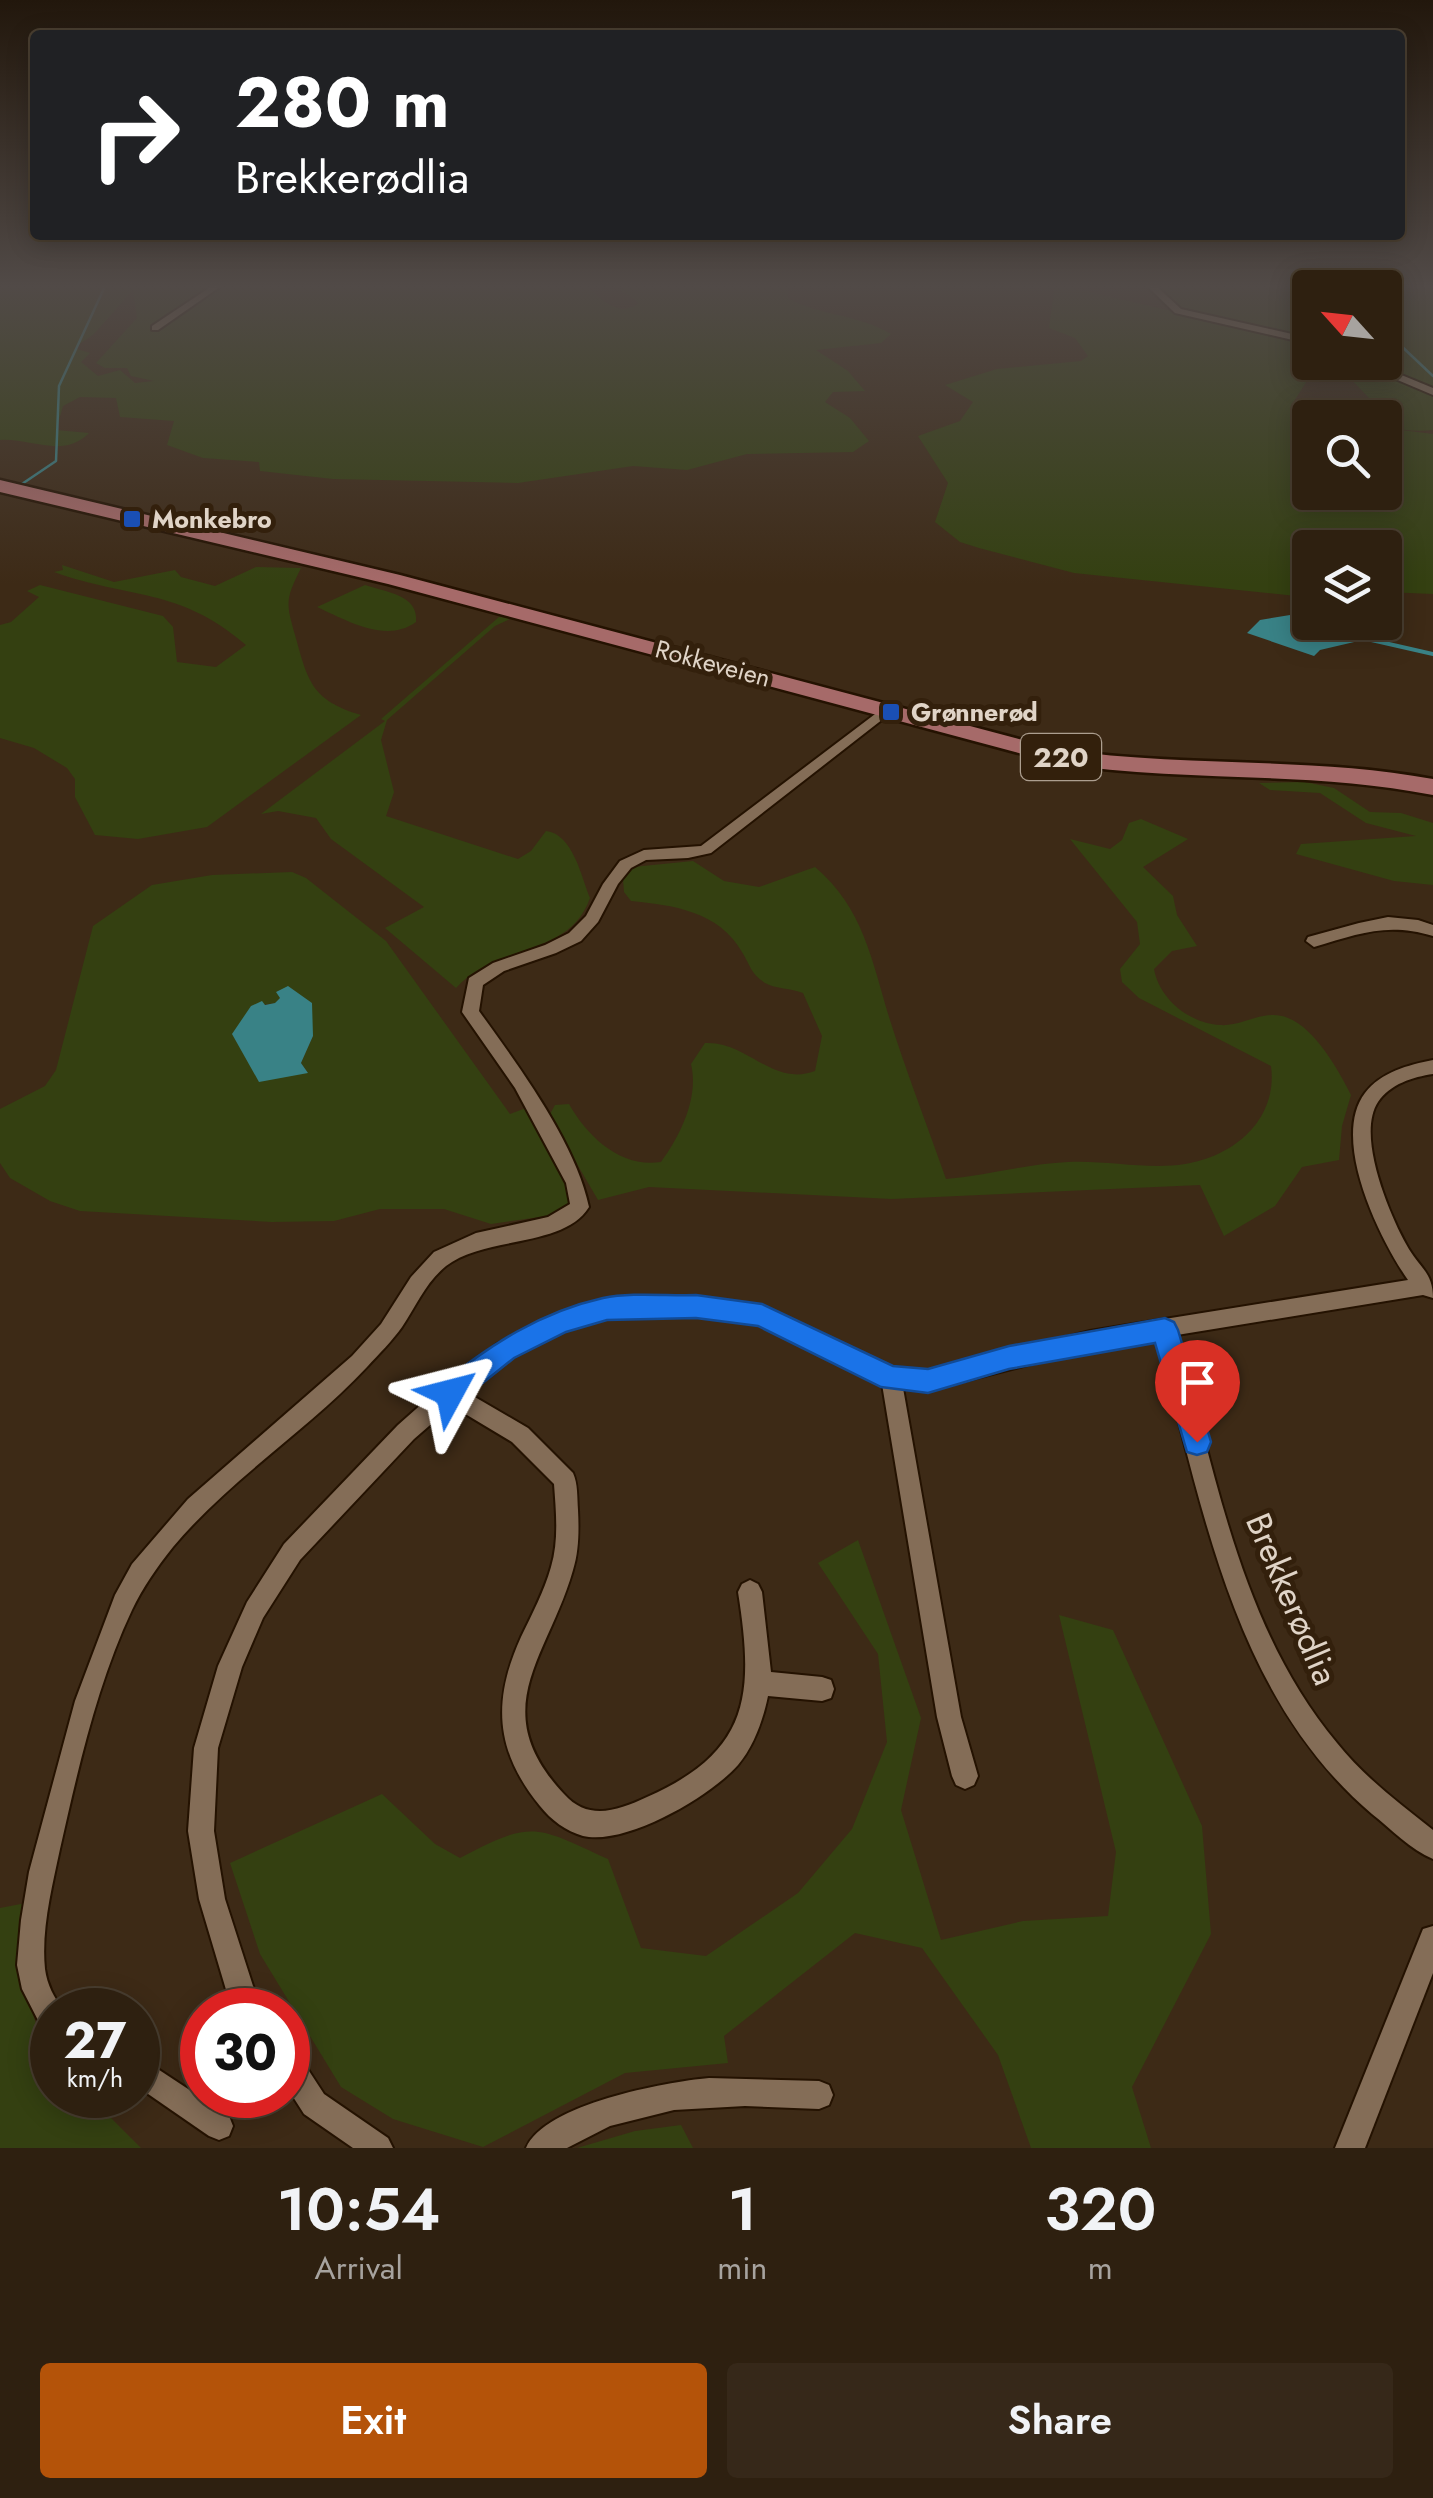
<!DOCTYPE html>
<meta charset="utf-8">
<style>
body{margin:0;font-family:Jost,sans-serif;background:#362819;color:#f1f3f6;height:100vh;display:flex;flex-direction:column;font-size:38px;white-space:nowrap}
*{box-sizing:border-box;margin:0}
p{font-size:32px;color:#a7a39f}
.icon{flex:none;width:55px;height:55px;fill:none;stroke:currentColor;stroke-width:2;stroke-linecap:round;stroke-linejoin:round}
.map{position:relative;height:2148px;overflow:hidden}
.sheet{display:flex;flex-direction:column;background:#2e2010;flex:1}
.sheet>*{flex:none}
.top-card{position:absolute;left:30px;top:30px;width:1375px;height:210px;border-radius:10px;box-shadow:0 5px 25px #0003,0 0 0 2px #493e30;background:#202124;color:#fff;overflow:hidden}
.needle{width:65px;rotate:297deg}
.buttons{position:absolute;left:1292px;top:270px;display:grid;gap:20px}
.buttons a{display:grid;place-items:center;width:110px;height:110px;border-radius:10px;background:#2e2010;box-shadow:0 5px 25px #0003,0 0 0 2px #493e30;font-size:50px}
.speed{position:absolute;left:30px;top:1988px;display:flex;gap:20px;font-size:50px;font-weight:700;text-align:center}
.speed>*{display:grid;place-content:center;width:130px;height:130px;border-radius:50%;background:#2e2010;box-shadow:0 5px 25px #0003,0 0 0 2px #493e30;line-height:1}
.speed small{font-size:25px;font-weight:400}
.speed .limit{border:15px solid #d22;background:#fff;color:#111}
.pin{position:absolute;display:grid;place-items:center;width:85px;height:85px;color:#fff;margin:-102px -42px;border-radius:50% 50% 50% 0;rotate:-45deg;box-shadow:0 0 10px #0007}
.pin .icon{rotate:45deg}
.me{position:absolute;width:110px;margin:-55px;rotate:52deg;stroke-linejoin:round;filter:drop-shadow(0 0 8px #0008)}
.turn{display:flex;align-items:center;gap:35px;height:210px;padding:0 40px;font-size:45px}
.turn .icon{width:130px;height:130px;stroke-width:2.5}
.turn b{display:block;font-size:70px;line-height:85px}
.eta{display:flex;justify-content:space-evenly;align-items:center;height:170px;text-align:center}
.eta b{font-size:60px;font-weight:600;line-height:70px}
.cta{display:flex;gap:20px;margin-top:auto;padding:20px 40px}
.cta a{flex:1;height:115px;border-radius:10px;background:#b45309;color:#fff;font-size:40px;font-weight:600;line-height:115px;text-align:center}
.cta a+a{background:#362819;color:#f1f3f6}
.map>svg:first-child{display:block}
.green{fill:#344011;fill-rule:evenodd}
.water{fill:#398286}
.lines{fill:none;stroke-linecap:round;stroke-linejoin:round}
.stream-far1{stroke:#398286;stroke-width:2.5}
.stream{stroke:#398286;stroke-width:4}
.street-casing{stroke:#241201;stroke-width:4}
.primary-casing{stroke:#241201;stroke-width:5}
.street{fill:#846d57;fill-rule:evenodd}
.primary{fill:#a66a69;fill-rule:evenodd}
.route{fill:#1a73e8;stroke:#114b97;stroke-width:2.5}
.transit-dot{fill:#1a4fb4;stroke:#33200c;stroke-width:4}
.labels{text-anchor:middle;stroke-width:10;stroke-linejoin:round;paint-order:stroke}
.far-poi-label{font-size:25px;font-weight:bold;fill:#e0d4c7;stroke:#33200c;text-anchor:start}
.far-street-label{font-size:25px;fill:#e0d4c7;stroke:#33200c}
.shield{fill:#33200c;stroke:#ac9e8f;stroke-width:2.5}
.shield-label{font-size:28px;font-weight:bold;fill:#e0d4c7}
.near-street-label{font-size:35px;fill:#e0d4c7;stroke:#33200c}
</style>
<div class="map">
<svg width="1433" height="2148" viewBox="0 0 1433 2148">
<rect width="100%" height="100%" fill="#3d2a16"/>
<!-- green -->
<g class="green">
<path d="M0 284H589L587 287C605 301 618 318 639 303L620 289 624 284H788V298C820 316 858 314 891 334L881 343 816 350 848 371 865 391 833 392 825 402 850 418 869 441 853 452 747 454 687 470 633 466 518 483 333 479 260 471 259 462 203 458 167 445 174 421 120 417 116 398 80 397 63 406 56 430 89 433C64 459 31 438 0 440ZM133 290 137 318 96 363 105 368H127L131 376 154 381 135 383 120 370 98 376 81 362 90 353 74 348 94 334Z"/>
<path d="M1055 284 1310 343V362L1355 363 1433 394V430C1417 432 1401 430 1385 426V418L1348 413 1369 398 1345 373 1308 379 1293 403 1320 414 1323 411 1349 417 1310 418V492H1385V428L1433 434V594L1385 592V548H1310V596L1306 597 1074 573 979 548 960 542 935 522 948 483 918 436 960 421 973 402 945 385 997 369 1081 361 1088 356 1075 338 1049 328Z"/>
<polygon points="1156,284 1433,284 1433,389 1366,363 1385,362 1385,288 1310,288 1310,339 1183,309"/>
<path d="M62 565 114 582 175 570 181 577 215 586 256 567 301 568C285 600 286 603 295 635 308 681 311 700 361 715L207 827 138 839 95 835 75 797V779L67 768 34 748 0 738V625L11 622 39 597 27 591 40 585 163 616 173 627 177 662 216 667 246 645C179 587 129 599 54 572L63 570Z"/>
<path d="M365 585C386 592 419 595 416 622 386 644 346 620 317 607Z"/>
<path d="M499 617 512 618 495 626 387 720 381 740 394 792 386 816 518 859 531 851 546 831C573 834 581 876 590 898 569 958 498 942 456 988L385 928 424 907 331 839 316 818 278 811 261 814 385 721 381 719Z"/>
<polygon points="1305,782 1334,788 1370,812 1401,813 1433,823 1433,885 1394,881 1296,854 1301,844 1416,836 1366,823 1320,793 1270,790 1259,783"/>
<path d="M1141 819 1188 839 1143 867 1173 896 1177 915 1197 946 1172 951 1154 969C1159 998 1188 1023 1220 1025 1242 1027 1264 1008 1288 1018 1315 1028 1339 1071 1351 1095L1342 1126 1339 1160 1302 1167 1275 1206 1224 1236 1200 1185 892 1199 649 1187 598 1200 549 1116 555 1105 569 1104C588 1137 620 1168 661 1162 681 1135 699 1097 691 1064L705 1043C748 1041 772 1087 815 1071L822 1036 803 993C791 988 776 989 765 983 751 974 750 965 742 952 719 911 672 905 631 901L624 892 623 879 633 867 693 861 724 881 759 887 815 867C863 907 872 961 889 1017 906 1071 927 1125 946 1179 988 1175 1027 1164 1068 1162 1106 1160 1148 1170 1185 1164 1235 1156 1278 1119 1271 1066L1139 998 1122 982 1120 969 1140 944 1137 922 1070 839 1110 849 1122 840 1129 823Z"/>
<path d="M292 872 306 878 386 941 510 1114 526 1108 571 1190 569 1203 554 1215 491 1224 444 1209H380L334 1221 272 1222 80 1211 50 1201 10 1178 0 1163V1109L45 1086 56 1070 93 926 152 885 212 875ZM280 998 313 1036 301 1063 308 1073 251 1006 276 1003Z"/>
<path d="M858 1540 921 1718 901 1810 941 1940 1023 1921 1108 1916 1116 1852 1059 1615 1113 1630 1202 1826 1211 1934 1132 2087 1151 2148H1031L998 2055 922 1948 855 1933 724 2036 728 2063 625 2073 483 2147 393 2119 341 2087 260 1954 230 1863 382 1794 435 1844 460 1858C533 1819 536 1826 608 1859L641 1948 706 1956 798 1893 852 1829 887 1742 878 1654 818 1563Z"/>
<polygon points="26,1903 20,1976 46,2053 52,2059 52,2095 88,2095 141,2148 0,2148 0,1908"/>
<polygon points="681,2125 693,2148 577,2148 635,2131"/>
</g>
<!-- water -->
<g class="water">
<polygon points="1290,615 1367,639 1320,650 1314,656 1247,633 1260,620"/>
<polygon points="288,986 312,1003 313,1036 301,1063 308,1073 259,1082 232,1034 251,1006 262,1001 265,1005 275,1003 280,998 276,992"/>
</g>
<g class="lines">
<!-- stream-far1 -->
<g class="stream-far1">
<polyline points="1364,284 1373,288"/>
<polyline points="1385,298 1396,341 1433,376"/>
<polyline points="16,488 56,461 59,386 106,284"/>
</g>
<!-- stream -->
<polyline class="stream" points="1367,639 1433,654"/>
<defs>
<g id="street">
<polygon points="215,284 224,284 158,330 152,330 152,326"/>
<polygon points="1145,284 1154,284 1181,309 1310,338 1310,344 1175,313"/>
<polygon points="1355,362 1370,362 1433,388 1433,395"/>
<path d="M887 705 894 709 892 712 711 853 688 858 646 860 631 868 618 884 598 922 581 941 556 953 504 971 483 985 479 1011C518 1065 576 1143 589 1207 564 1248 484 1236 446 1266 426 1282 416 1306 402 1327 392 1341 379 1354 367 1367 307 1431 230 1479 173 1547 157 1567 143 1587 132 1610 97 1684 78 1769 60 1849 52 1887 41 1930 45 1969 47 1985 54 1997 63 2010H52V2032L42 2028 22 1989 17 1965 21 1920 29 1872 75 1701 115 1595 132 1564 188 1499 352 1356 381 1324 411 1277 434 1252 476 1233 548 1217 570 1204 566 1183 515 1088 462 1012 469 978 493 963 545 945 569 933 586 916 603 884 620 861 644 850 701 846Z"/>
<path d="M1388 917 1418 920 1433 925V936C1387 922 1358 934 1314 947L1306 941 1308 937 1359 923Z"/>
<path d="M1433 1060V1074C1413 1077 1390 1084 1378 1102 1356 1135 1389 1213 1406 1244 1418 1267 1433 1271 1433 1298L1423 1295 1177 1335C1216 1474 1241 1629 1337 1743 1364 1777 1399 1803 1433 1830V1859C1411 1850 1391 1829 1372 1814 1232 1695 1203 1506 1157 1338L1090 1349 929 1390 903 1388 961 1717 978 1776 974 1785 965 1789 956 1785 952 1776 937 1717 882 1384 759 1323 697 1315 607 1317 565 1329 511 1356 468 1393 528 1428 573 1473C578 1484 577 1497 578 1510 579 1530 579 1551 573 1570 549 1656 484 1709 564 1794 588 1821 617 1811 647 1797 751 1751 754 1694 738 1592L742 1584 750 1580 758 1584 762 1592 771 1672 822 1677 831 1680 834 1689 831 1698 822 1701 768 1696C763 1720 754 1746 738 1765 711 1796 626 1846 583 1836 566 1831 551 1820 540 1806 495 1751 492 1701 521 1637 532 1614 544 1592 551 1567 559 1540 556 1512 554 1484L512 1442 452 1406 414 1439 300 1560 263 1618 242 1667 218 1748 214 1831 225 1899 253 1986 266 2010H236L227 1993 199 1899 188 1831 194 1748 218 1666 247 1602 284 1544 398 1425 442 1386 497 1344 553 1316 607 1299 697 1297 762 1306 893 1369 929 1372 1090 1331 1408 1280C1380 1240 1330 1139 1365 1093 1381 1072 1408 1065 1433 1060Z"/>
<polygon points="1433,1926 1433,1973 1365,2148 1335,2148 1423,1929"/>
<polygon points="288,2050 298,2054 324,2094 388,2138 393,2148 353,2148 304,2114 288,2089"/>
<polygon points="138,2056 229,2116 233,2126 229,2136 219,2140 209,2136 138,2087"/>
<path d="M709 2078 819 2081 829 2085 833 2095 829 2105 819 2109 745 2106 674 2110 610 2126 567 2148H526C545 2104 665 2082 709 2078Z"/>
</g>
<path id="primary" d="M0 480 400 575 1057 749C1182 768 1309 756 1433 779V795C1308 770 1181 783 1056 763L388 584 0 492Z"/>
</defs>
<!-- street casing -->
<use href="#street" class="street-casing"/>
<!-- primary casing -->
<use href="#primary" class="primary-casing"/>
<!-- street -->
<use href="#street" class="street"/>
<!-- primary -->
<use href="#primary" class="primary"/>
</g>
<!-- sky -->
<linearGradient id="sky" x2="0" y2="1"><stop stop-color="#22170c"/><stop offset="0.49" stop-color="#514a47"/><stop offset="1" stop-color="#514a47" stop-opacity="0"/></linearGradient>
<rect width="1433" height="584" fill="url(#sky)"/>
<!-- route -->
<path class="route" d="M696 1295 762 1304 893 1366 928 1369 1009 1346 1165 1318 1174 1322 1178 1330 1211 1442 1207 1452 1197 1455 1187 1452 1155 1343 1009 1369 928 1393 881 1387 758 1326 696 1318 607 1320 566 1332 514 1358 459 1402 450 1406 440 1402 436 1393 440 1385C490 1345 540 1312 603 1298 632 1292 667 1296 696 1295Z"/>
<!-- markers -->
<g class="transit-dot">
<rect x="122" y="509" width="20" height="20" rx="5"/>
<rect x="881" y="702" width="20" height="20" rx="5"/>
</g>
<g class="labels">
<!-- far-poi labels -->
<g class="far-poi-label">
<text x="152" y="528">Monkebro</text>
<text x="911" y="721">Grønnerød</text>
</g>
<!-- far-street labels -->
<g class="far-street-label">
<text transform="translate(713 663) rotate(15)" y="9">Rokkeveien</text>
</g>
<!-- shield labels -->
<rect class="shield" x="1021" y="734" width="80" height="46" rx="8"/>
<g class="shield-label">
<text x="1061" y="767">220</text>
</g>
<!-- near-street labels -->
<g class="near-street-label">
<text transform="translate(1292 1599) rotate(67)" y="12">Brekkerødlia</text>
</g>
</g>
</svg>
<div class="buttons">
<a><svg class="needle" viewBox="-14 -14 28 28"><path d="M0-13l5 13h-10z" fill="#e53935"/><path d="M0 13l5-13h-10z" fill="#a7a39f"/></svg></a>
<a><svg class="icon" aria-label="search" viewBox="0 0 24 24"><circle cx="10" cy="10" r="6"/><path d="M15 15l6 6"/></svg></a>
<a><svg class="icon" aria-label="layers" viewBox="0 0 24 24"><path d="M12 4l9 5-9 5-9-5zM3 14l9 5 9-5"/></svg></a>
</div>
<div class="speed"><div>27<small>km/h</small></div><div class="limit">30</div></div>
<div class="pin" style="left:1197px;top:1442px;background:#d93025"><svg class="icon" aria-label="arrive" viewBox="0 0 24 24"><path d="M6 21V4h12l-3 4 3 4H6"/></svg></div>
<svg class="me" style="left:450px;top:1393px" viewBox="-20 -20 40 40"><path d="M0-17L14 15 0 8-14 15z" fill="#1a73e8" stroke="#fff" stroke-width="4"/></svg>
<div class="top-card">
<div class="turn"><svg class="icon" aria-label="right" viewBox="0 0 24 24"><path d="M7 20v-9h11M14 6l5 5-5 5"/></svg><div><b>280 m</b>Brekkerødlia</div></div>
</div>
</div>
<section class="sheet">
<div class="eta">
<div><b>10:54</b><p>Arrival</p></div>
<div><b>1</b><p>min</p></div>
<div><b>320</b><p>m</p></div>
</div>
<div class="cta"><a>Exit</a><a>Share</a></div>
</section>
